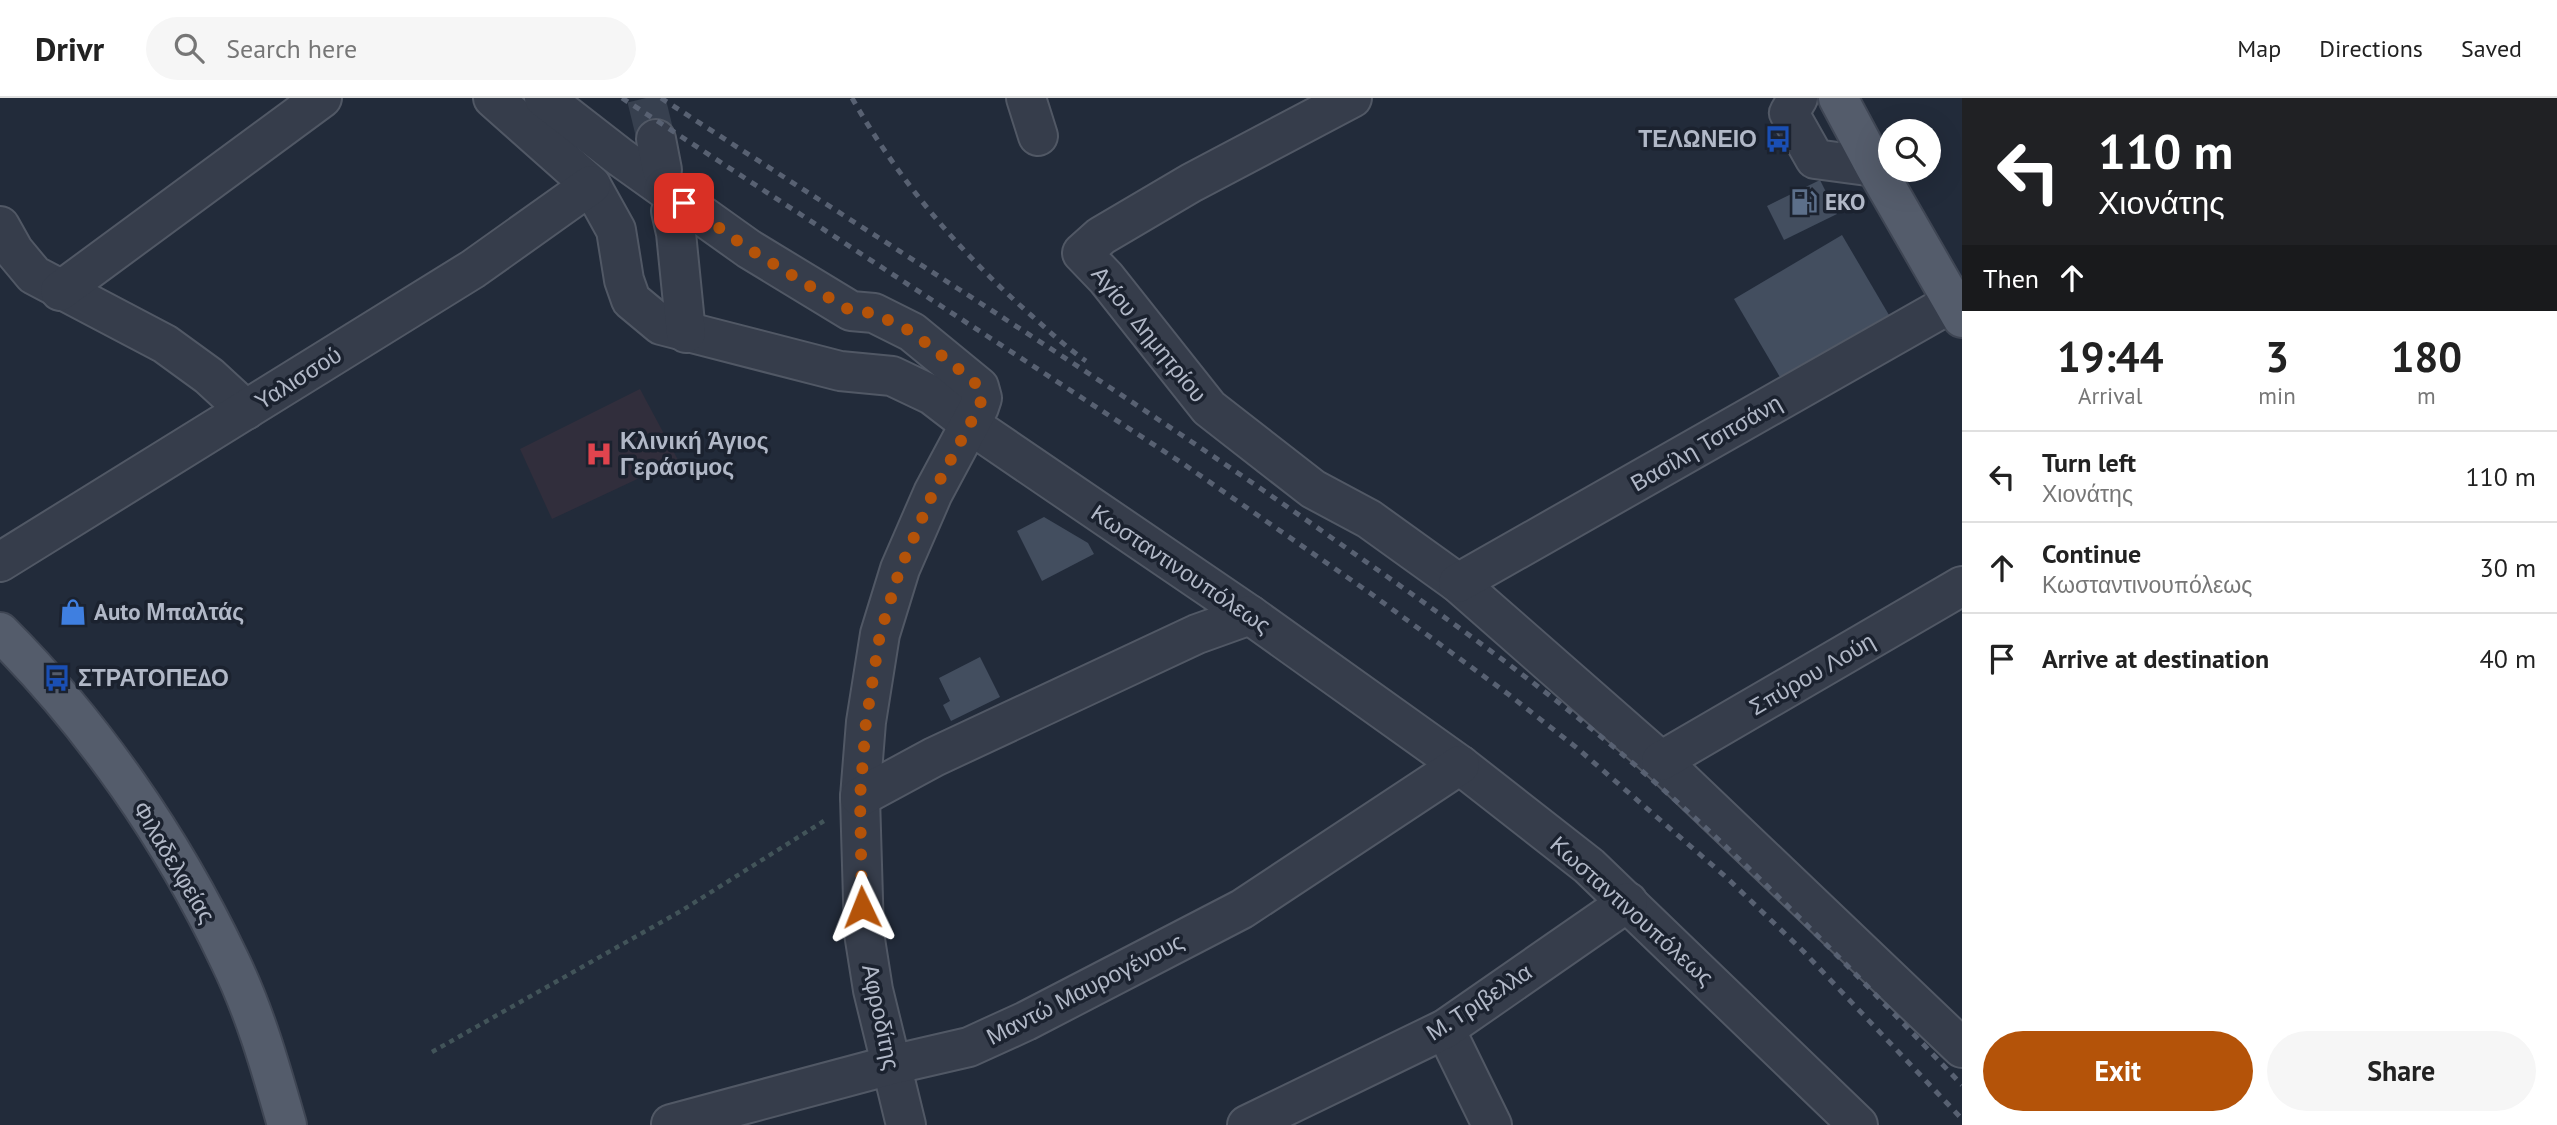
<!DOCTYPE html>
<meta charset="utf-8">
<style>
body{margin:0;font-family:"PT Sans",sans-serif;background:#f6f6f6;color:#222;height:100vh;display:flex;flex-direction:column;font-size:26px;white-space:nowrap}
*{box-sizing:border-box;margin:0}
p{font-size:23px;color:#767676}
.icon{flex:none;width:38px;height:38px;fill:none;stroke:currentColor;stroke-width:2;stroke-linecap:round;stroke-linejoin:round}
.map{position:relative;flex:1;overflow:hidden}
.sheet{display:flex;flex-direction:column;background:#fff;width:595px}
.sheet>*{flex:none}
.guide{background:#202124;color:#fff;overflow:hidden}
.controls{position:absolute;left:1878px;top:21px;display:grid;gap:14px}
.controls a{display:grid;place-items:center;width:63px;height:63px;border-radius:50%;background:#fff;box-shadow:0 7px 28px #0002;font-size:35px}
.pin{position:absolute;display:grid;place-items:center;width:60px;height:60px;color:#fff;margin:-30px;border-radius:14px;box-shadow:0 4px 10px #0006}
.me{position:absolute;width:77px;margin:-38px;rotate:358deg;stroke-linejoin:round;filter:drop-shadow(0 0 5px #0008)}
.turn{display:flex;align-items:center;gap:24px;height:147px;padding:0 21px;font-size:32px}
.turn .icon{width:91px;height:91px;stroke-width:2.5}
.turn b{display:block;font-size:49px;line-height:60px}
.then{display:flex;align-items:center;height:66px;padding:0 21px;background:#0003;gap:14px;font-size:26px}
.eta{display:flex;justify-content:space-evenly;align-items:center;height:119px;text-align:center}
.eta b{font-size:42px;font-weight:700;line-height:49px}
.cta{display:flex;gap:14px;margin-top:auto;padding:14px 21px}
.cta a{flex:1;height:80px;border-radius:42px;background:#b45309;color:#fff;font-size:28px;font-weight:700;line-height:80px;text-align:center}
.cta a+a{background:#f6f6f6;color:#222}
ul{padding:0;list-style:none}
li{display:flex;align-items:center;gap:21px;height:91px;padding:0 21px;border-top:2px solid #e0e0e0}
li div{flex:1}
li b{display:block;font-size:26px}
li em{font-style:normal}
header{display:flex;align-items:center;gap:42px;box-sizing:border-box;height:98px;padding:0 35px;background:#fff;border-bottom:2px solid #e0e0e0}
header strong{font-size:33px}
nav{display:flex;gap:38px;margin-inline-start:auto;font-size:24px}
.search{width:490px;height:63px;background:#f6f6f6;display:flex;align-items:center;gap:18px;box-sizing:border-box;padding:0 24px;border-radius:38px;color:#767676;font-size:26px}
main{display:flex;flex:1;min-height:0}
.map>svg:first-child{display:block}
.medical{fill:#312e3c}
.building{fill:#434e5f}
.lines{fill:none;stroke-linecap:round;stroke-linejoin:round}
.minor-tunnel{stroke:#37404f;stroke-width:38;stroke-dasharray:38 19;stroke-linecap:butt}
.minor-casing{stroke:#515865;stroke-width:42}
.major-casing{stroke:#3f4654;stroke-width:42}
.path{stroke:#425459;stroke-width:4.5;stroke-dasharray:5 5;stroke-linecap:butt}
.minor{stroke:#363d4b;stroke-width:38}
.major{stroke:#545c6b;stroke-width:38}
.rail{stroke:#586172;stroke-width:5;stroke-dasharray:7 7;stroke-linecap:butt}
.route{stroke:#b45309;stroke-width:12;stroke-dasharray:0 21.6}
.labels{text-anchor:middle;stroke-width:7;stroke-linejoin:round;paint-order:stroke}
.poi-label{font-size:23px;font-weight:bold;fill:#b1b8c7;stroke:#1b222f;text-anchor:start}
.street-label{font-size:23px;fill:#b1b8c7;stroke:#1b222f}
</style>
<header>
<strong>Drivr</strong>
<div class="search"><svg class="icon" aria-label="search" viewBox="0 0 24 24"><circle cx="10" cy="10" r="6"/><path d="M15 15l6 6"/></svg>Search here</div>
<nav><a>Map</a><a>Directions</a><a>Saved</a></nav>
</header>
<main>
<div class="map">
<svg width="1962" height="1027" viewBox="0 0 1962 1027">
<rect width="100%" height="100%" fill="#222b3a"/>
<!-- medical -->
<polygon class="medical" points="640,291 678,362 552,421 520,351"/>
<!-- building -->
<g class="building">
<polygon points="1820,82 1837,116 1784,142 1767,108"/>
<polygon points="1842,137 1889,217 1781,281 1734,201"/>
<polygon points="1044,419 1088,445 1094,456 1042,483 1017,433"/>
<polygon points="980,559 1000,599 951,623 943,607 950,603 939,580"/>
</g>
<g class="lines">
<!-- minor-tunnel -->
<polyline class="minor-tunnel" points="646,0 656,41"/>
<defs>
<g id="minor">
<polyline points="493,0 591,87 616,132 624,182 631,202 661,227 840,273 892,278 932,297 971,327 1250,517 1460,667 1589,768 1858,1027"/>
<polyline points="544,0 620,59 749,151 851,213 874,215 912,234 979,289 982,300 979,309 933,395 900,471 880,536 866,624 860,699 864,835 873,892 906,1027"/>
<polyline points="1026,0 1038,38"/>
<polyline points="1352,0 1191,85 1101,138 1082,155 1106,180 1209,310 1313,391 1369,421 1458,485 1661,663 1962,950"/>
<polyline points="1798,0 1789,15 1815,61 1875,69"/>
<polyline points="656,41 662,72"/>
<polyline points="671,113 676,135 686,235"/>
<polyline points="0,128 14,153 34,177 165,246 209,278 246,312"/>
<polyline points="60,193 322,0"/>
<polyline points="0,464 473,171 591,87"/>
<polyline points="1458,485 1953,204"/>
<polyline points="1661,663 1962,488"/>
<polyline points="860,699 934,659 1197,536 1250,517"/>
<polyline points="1445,931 1492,1027"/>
<polyline points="671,1026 891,967 969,949 1026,923 1242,811 1460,667"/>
<polyline points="1247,1027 1445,931 1628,804"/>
</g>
<g id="major">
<polyline points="1838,0 1875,69 1962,220"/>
<path d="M0 534C94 628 172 741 229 861 255 914 271 971 287 1027"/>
</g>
</defs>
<!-- minor casing -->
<use href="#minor" class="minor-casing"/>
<!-- major casing -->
<use href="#major" class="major-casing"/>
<!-- path -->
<polyline class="path" points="432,954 681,813 827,721"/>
<!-- minor -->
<use href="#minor" class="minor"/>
<!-- major -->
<use href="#major" class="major"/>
<!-- rail -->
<g class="rail">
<polyline points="622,0 1185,367 1370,495 1508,596 1577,650 1726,779 1803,853 1962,1021"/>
<path d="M661 0C882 143 1106 282 1322 433 1412 496 1503 559 1588 628 1723 737 1843 862 1962 987"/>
<path d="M852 0C899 83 961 156 1032 218 1050 234 1067 250 1086 263"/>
</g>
</g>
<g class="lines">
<!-- route -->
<polyline class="route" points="684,105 749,151 851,213 874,215 912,234 971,281 979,289 982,300 979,309 933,395 911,446 900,471 880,536 866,624 860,699 862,809"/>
</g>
<!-- icons -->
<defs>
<symbol id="bus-bare" viewBox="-9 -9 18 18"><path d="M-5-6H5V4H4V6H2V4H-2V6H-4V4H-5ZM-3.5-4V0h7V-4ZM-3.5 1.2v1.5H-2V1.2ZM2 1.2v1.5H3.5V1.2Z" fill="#1a4fb4" stroke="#1b222f" stroke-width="2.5" paint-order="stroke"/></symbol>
<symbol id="fuel-bare" viewBox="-9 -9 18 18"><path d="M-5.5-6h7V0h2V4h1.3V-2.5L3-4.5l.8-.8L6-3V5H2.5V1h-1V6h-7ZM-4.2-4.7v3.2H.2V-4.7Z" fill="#5c6f8a" stroke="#1b222f" stroke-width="2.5" paint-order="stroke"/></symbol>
<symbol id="hospital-bare" viewBox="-9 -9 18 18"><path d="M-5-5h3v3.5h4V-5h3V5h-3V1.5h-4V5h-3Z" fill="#e0444e" stroke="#1b222f" stroke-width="2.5" paint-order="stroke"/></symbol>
<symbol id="shop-bare" viewBox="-9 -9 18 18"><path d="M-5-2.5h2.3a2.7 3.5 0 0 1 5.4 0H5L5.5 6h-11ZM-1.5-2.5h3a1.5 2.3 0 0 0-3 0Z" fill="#3f7fe0" stroke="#1b222f" stroke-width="2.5" paint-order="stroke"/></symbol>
</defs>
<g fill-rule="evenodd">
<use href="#bus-bare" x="1759" y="22" width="38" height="38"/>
<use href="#fuel-bare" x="1785" y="85" width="38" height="38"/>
<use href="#hospital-bare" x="580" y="337" width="38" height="38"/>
<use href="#shop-bare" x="54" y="495" width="38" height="38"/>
<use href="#bus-bare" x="38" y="561" width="38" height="38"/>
</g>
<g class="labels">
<!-- poi labels -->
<g class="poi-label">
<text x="1757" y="49" text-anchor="end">ΤΕΛΩΝΕΙΟ</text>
<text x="1825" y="112">EKO</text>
<text x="620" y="351">Κλινική Άγιος<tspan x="620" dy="26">Γεράσιμος</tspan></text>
<text x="94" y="522">Auto Μπαλτάς</text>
<text x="78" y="588">ΣΤΡΑΤΟΠΕΔΟ</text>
</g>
<!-- street labels -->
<g class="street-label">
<text transform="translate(1149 236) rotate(51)" y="8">Αγίου Δημητρίου</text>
<text transform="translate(298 280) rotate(-32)" y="8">Υαλισσού</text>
<text transform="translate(1706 345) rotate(-30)" y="8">Βασίλη Τσιτσάνη</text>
<text transform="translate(1181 471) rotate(34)" y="8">Κωσταντινουπόλεως</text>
<text transform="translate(1812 576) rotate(-30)" y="8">Σπύρου Λούη</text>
<text transform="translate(174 764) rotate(59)" y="8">Φιλαδελφείας</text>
<text transform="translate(1632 813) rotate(42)" y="8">Κωσταντινουπόλεως</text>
<text transform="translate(1085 891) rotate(-27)" y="8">Μαντώ Μαυρογένους</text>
<text transform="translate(1479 904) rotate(-33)" y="8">Μ. Τριβελλα</text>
<text transform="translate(881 919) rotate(78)" y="8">Αφροδίτης</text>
</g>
</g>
</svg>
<div class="controls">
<a><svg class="icon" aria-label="search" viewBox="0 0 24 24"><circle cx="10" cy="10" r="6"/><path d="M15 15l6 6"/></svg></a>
</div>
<div class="pin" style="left:684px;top:105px;background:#d93025"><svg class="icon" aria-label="arrive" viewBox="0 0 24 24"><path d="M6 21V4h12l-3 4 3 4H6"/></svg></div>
<svg class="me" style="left:862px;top:809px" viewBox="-20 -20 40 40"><path d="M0-17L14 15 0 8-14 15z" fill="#b45309" stroke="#fff" stroke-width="4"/></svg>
</div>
<section class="sheet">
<div class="guide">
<div class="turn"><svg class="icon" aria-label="left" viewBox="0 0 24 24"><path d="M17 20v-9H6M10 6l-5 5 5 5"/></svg><div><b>110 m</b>Χιονάτης</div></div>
<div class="then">Then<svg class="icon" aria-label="ahead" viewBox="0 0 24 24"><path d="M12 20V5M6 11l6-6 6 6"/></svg></div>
</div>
<div class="eta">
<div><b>19:44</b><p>Arrival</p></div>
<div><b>3</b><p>min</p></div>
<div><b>180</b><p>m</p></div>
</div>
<ul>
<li><svg class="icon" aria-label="left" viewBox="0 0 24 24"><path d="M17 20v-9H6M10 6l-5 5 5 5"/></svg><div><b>Turn left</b><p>Χιονάτης</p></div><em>110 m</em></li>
<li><svg class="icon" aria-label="ahead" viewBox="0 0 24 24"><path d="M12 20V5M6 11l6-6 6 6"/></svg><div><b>Continue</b><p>Κωσταντινουπόλεως</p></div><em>30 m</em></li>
<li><svg class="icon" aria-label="arrive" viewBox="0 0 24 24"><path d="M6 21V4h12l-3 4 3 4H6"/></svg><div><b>Arrive at destination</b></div><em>40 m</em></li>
</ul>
<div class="cta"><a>Exit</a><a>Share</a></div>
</section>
</main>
